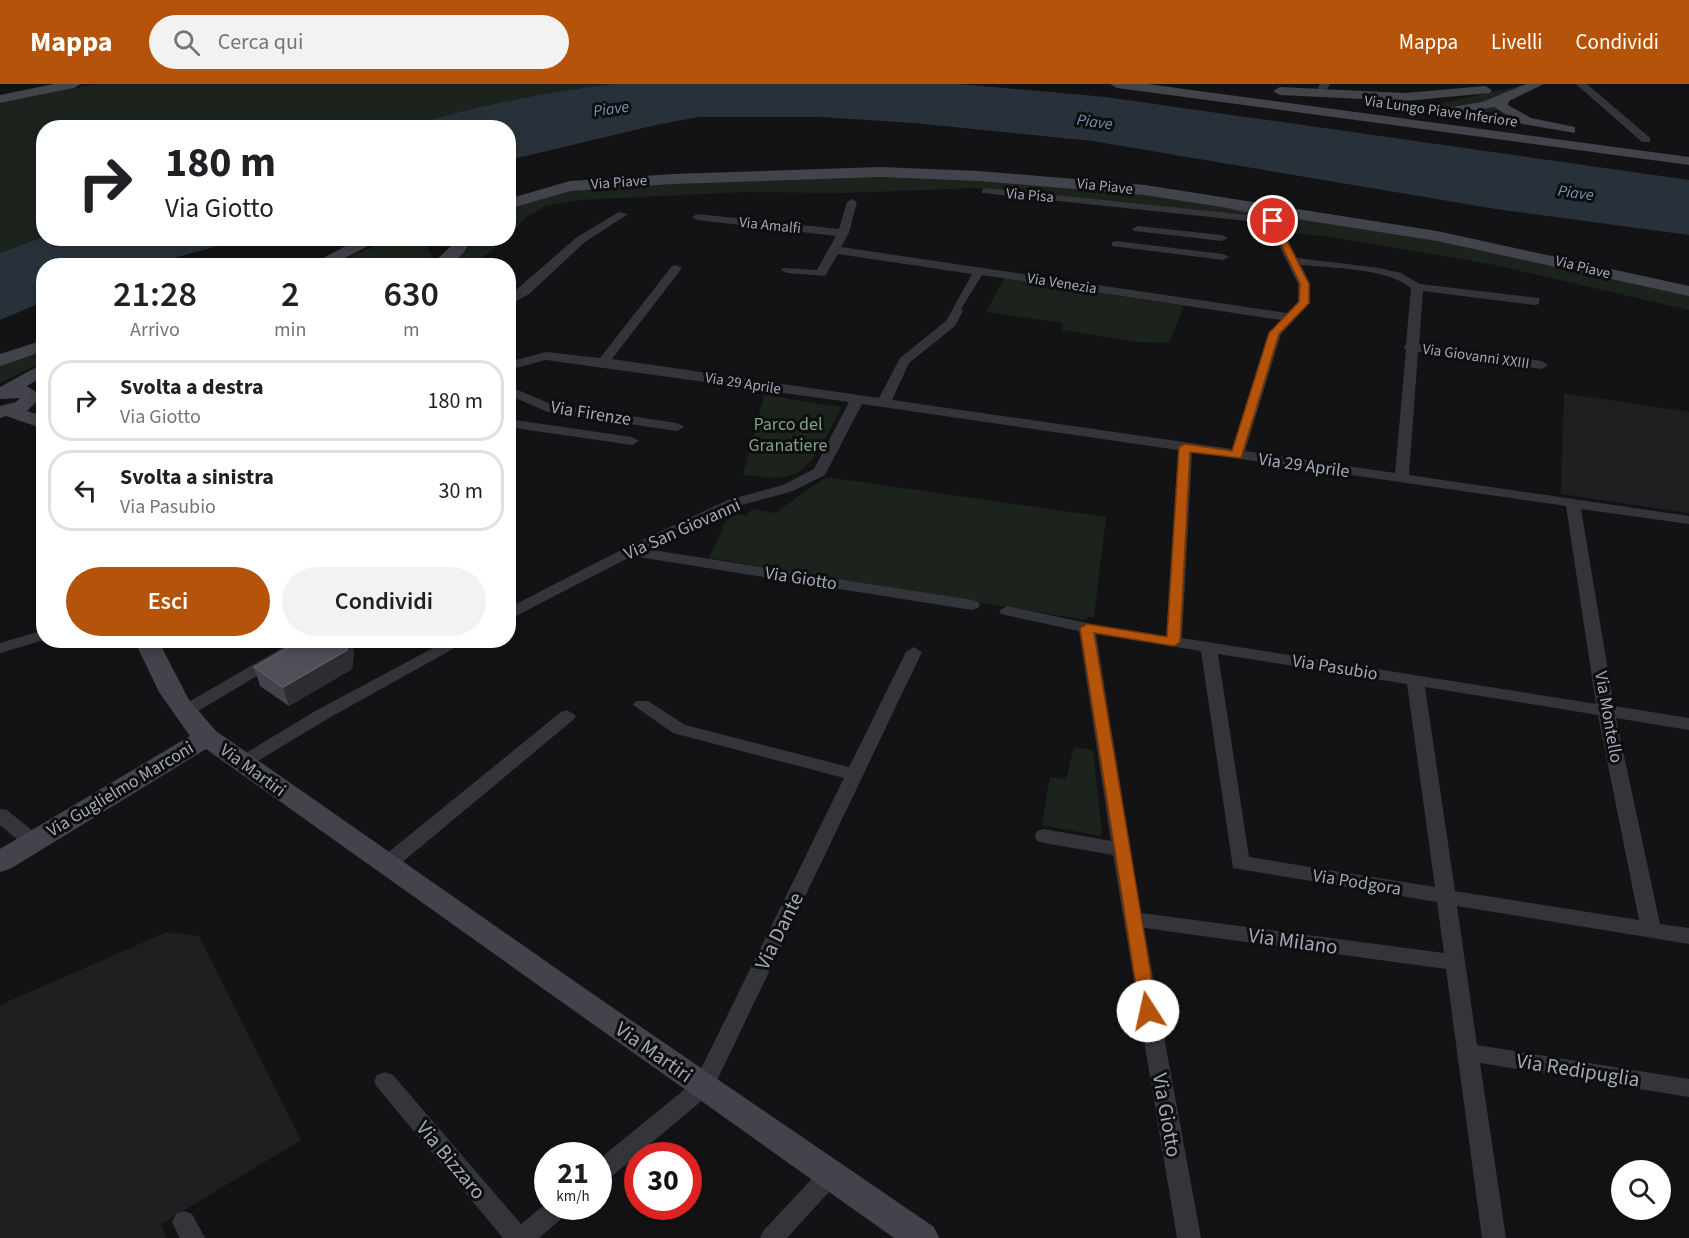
<!DOCTYPE html>
<html lang="it">
<style>
body{margin:0;font-family:"Source Sans 3",sans-serif;background:#f2f2f2;color:#202124;height:100vh;display:flex;flex-direction:column;font-size:22px;white-space:nowrap}
*{box-sizing:border-box;margin:0}
p{font-size:20px;color:#757577}
.icon{flex:none;width:33px;height:33px;fill:none;stroke:currentColor;stroke-width:2;stroke-linecap:round;stroke-linejoin:round}
.map{position:relative;flex:1;overflow:hidden}
.sheet{position:absolute;left:36px;top:174px;width:480px;height:390px;display:flex;flex-direction:column;background:#fff;border-radius:24px;box-shadow:0 3px 9px #0003}
.sheet>*{flex:none}
.hud{position:absolute;left:36px;top:36px;width:480px;height:126px;border-radius:24px;box-shadow:0 3px 9px #0003;background:#fff;color:#202124;overflow:hidden}
.buttons{position:absolute;left:1611px;top:1076px;display:grid;gap:12px}
.buttons a{display:grid;place-items:center;width:60px;height:60px;border-radius:50%;background:#fff;box-shadow:0 3px 9px #0003;font-size:30px}
.speed{position:absolute;left:534px;top:1058px;display:flex;gap:12px;font-size:30px;font-weight:700;text-align:center}
.speed>*{display:grid;place-content:center;width:78px;height:78px;border-radius:50%;background:#fff;box-shadow:0 3px 9px #0003;line-height:1}
.speed small{font-size:15px;font-weight:400}
.speed .limit{border:9px solid #d22;background:#fff;color:#111}
.pin{position:absolute;display:grid;place-items:center;width:51px;height:51px;color:#fff;margin:-26px;border:3px solid #fff;border-radius:50%;box-shadow:0 2px 6px #0007}
.me{position:absolute;width:66px;margin:-33px;rotate:350deg;stroke-linejoin:round;filter:drop-shadow(0 0 4px #0008)}
.turn{display:flex;align-items:center;gap:21px;height:126px;padding:0 30px;font-size:27px}
.turn .icon{width:78px;height:78px;stroke-width:2.5}
.turn b{display:block;font-size:42px;line-height:51px}
.eta{display:flex;justify-content:space-evenly;align-items:center;height:102px;text-align:center}
.eta b{font-size:36px;font-weight:600;line-height:42px}
.primary-button{display:flex;gap:12px;margin-top:auto;padding:12px 30px}
.primary-button a{flex:1;height:69px;border-radius:36px;background:#b45309;color:#fff;font-size:24px;font-weight:600;line-height:69px;text-align:center}
.primary-button a+a{background:#f2f2f2;color:#202124}
ul{padding:0;list-style:none}
li{display:flex;align-items:center;gap:18px;height:81px;margin:0 12px 9px;padding:0 18px;border:3px solid #e0e0e0;border-radius:24px}
li div{flex:1}
li b{display:block;font-size:22px}
li em{font-style:normal}
header{display:flex;align-items:center;gap:36px;box-sizing:border-box;height:84px;padding:0 30px;background:#b45309;color:#fff}
header strong{font-size:28px}
nav{display:flex;gap:33px;margin-inline-start:auto;font-size:21px}
.search{width:420px;height:54px;background:#f2f2f2;display:flex;align-items:center;gap:15px;box-sizing:border-box;padding:0 21px;border-radius:33px;color:#757577;font-size:22px}
.map>svg:first-child{display:block}
.built{fill:#1f1f22}
.green{fill:#1b231c}
.water{fill:#28313a}
.lines{fill:none;stroke-linecap:round;stroke-linejoin:round}
.street{fill:#34343b;fill-rule:evenodd}
.secondary{fill:#42434b;fill-rule:evenodd}
.wall{fill:#43444b}
.shaded-wall{fill:#2c2c31}
.building{fill:#4e4f57;stroke:#5b5d66;stroke-width:1.5}
.route{fill:#b45309;stroke:#753606;stroke-width:1.5}
.labels{text-anchor:middle;stroke-width:6;stroke-linejoin:round;paint-order:stroke}
.far-street-label{font-size:15px;fill:#a3a8b7;stroke:#0e0e10}
.far-water-label{font-size:16px;font-style:italic;fill:#7694b6;stroke:#0e0e10}
.street-label{font-size:18px;fill:#a3a8b7;stroke:#0e0e10}
.park-label{font-size:18px;fill:#78a47e;stroke:#0e0e10}
.near-street-label{font-size:21px;fill:#a3a8b7;stroke:#0e0e10}
</style>
<header>
<strong>Mappa</strong>
<div class="search"><svg class="icon" aria-label="search" viewBox="0 0 24 24"><circle cx="10" cy="10" r="6"/><path d="M15 15l6 6"/></svg>Cerca qui</div>
<nav><a>Mappa</a><a>Livelli</a><a>Condividi</a></nav>
</header>
<div class="map">
<svg width="1689" height="1154" viewBox="0 0 1689 1154">
<rect width="100%" height="100%" fill="#131315"/>
<!-- built -->
<g class="built">
<polygon points="1564,309 1689,328 1689,429 1561,410"/>
<polygon points="167,848 199,852 301,1056 161,1140 166,1154 0,1154 0,921"/>
</g>
<!-- green -->
<g class="green">
<path d="M97 0H614C544 8 474 22 407 43L44 44 43 153 0 169V19Z"/>
<path d="M1528 0C1503 11 1455 35 1429 22Z"/>
<polygon points="1497,20 1505,30 1528,40 1458,30"/>
<path d="M854 90C989 97 1131 94 1261 133L978 104 846 109 745 108 581 116 546 122 526 133 509 152V127L518 121 564 106Z"/>
<polygon points="1259,128 1411,150 1689,209 1689,226 1495,181 1331,153 1283,148"/>
<polygon points="475,155 506,155 473,181 452,182"/>
<polygon points="385,157 426,162 432,172 425,181 330,182"/>
<polygon points="1004,194 1184,222 1169,259 1137,258 1062,246 1063,239 986,228"/>
<polygon points="43,265 43,278 0,299 0,281"/>
<path d="M764 311 842 323C828 347 814 388 785 393 772 395 756 392 743 391Z"/>
<polygon points="826,393 1106,433 1094,533 1087,533 1086,536 709,474 725,439 733,429 747,432 752,425 775,429"/>
<polygon points="1074,663 1093,666 1102,749 1100,752 1042,741 1050,693 1066,695"/>
</g>
<!-- water -->
<g class="water">
<path d="M614 0H958L1106 13 1689 96V151L1496 125 1092 57 914 39 820 33H699L656 41 509 76 508 44 407 43C474 22 544 8 614 0Z"/>
<polygon points="43,153 44,154 244,155 148,181 44,182 43,218 0,236 0,169"/>
</g>
<g class="lines">
<!-- street -->
<g class="street">
<polygon points="1320,0 1330,0 1323,12 1320,13 1315,10"/>
<polygon points="1576,0 1587,0 1650,54 1650,58 1642,58"/>
<polygon points="986,104 1248,131 1253,134 1248,137 982,109 982,105"/>
<path d="M852 115 857 118 849 149 841 163 1287 229 1298 218V200L1268 139 1260 133 1227 124V120L1268 129 1277 135 1297 174 1379 184 1401 189 1420 200 1539 214V220L1535 221 1423 207 1419 260 1542 277 1548 281 1542 285 1418 268 1409 391 1689 432V440L1581 425 1614 622 1689 634V646L1616 634 1660 840 1689 844V860L1457 822 1477 961 1689 995V1013L1480 979 1506 1154H1482L1446 885 1144 844 1201 1154H1177L1113 771 1044 759 1037 757 1035 752 1037 747 1044 745 1111 757 1079 547 1001 530 999 527 1007 522 1087 539 1166 552 1178 366 862 320 825 391 793 407 738 422 646 465 972 516 978 518 980 521 978 524 972 526 632 472 508 536V524L625 464 728 416 783 401 814 385 849 318 546 276 508 286V278L546 268 600 274 672 182 676 181 682 184 612 275 879 314 900 274 946 237 972 190 838 170 825 192 787 189 781 186 783 184 817 186 836 152 697 136 692 133 697 130 839 145 847 118ZM1301 181C1330 184 1388 184 1411 204L1406 260 1404 263 1406 266 1395 389 1245 367 1281 250 1310 219V200ZM982 191 1281 236 1269 249 1232 365 892 316 909 279 955 242 963 227 961 225ZM1192 368 1566 422 1596 620 1182 554ZM1096 550 1201 567 1233 784 1437 818 1444 869 1141 829ZM1218 570 1407 600 1435 803 1249 773ZM1425 603 1598 631 1639 836 1455 807Z"/>
<polygon points="619,128 628,130 585,158 529,210 508,222 508,213 577,153"/>
<polygon points="1138,142 1222,151 1228,154 1222,157 1134,147 1132,145"/>
<polygon points="1116,157 1223,170 1229,173 1223,176 1112,162 1112,158"/>
<polygon points="508,302 551,320 677,339 684,343 677,347 548,328 508,311"/>
<polygon points="508,335 632,353 639,357 632,361 508,343"/>
<polygon points="44,546 44,556 0,569 0,559"/>
<polygon points="296,556 317,556 190,632 178,632 175,628 178,624"/>
<polygon points="448,556 469,556 329,634 248,683 236,683 233,679 236,675 317,626"/>
<polygon points="914,563 922,568 711,1009 606,1097 598,1100 598,1076 695,997 844,694 673,649 633,621 636,617 648,617 685,641 849,683 906,568"/>
<polygon points="567,626 576,632 573,636 394,785 380,785 377,780 380,775 561,628"/>
<polygon points="0,725 7,726 40,753 42,758 40,763 26,763 0,741"/>
<polygon points="385,988 393,991 521,1140 548,1118 548,1122 572,1122 568,1129 539,1154 503,1154 377,1003 374,997 377,991"/>
<polygon points="830,1081 838,1084 841,1091 838,1098 787,1154 760,1154 764,1146 822,1084"/>
<polygon points="184,1127 192,1130 205,1154 180,1154 172,1138 176,1130"/>
</g>
<!-- secondary -->
<g class="secondary">
<polygon points="54,0 81,0 74,4 0,19 0,11"/>
<polygon points="1110,0 1147,0 1689,73 1689,81 1117,4"/>
<polygon points="1526,0 1544,0 1509,17 1508,21 1531,34 1575,43 1575,49 1522,40 1494,23 1440,33 1433,29 1440,25 1482,18"/>
<polygon points="1485,2 1492,6 1490,9 1405,17 1280,11 1273,7 1280,3 1405,9"/>
<polygon points="880,83 979,87 1145,101 1437,147 1689,202 1689,212 1437,157 1145,111 979,97 880,93 673,100 571,107 508,125 508,115 570,97 673,90"/>
<polygon points="361,154 383,154 330,182 308,182"/>
<path d="M421 154H474C459 175 456 182 430 182L454 159H429Z"/>
<polygon points="44,256 44,267 0,282 0,270"/>
<polygon points="44,279 44,292 27,302 42,312 27,327 44,332 44,345 6,332 0,334 0,322 16,318 20,314 0,315 0,303"/>
<polygon points="134,556 158,556 189,616 216,647 587,906 934,1143 939,1154 894,1154 206,665 10,785 0,788 0,765 190,652 159,608"/>
</g>
</g>
<!-- wall -->
<polygon class="wall" points="301,556 351,556 354,569 352,585 289,622 260,602 254,583"/>
<!-- shaded-wall -->
<polygon class="shaded-wall" points="349,556 351,556 354,569 352,585 289,622 283,603"/>
<!-- building -->
<polygon class="building" points="301,556 349,556 347,566 283,603 254,583"/>
<!-- route -->
<polygon class="route" points="1269,135 1277,137 1309,200 1309,219 1279,250 1241,374 1190,368 1180,558 1174,562 1094,549 1157,927 1154,931 1142,931 1140,927 1080,544 1087,540 1167,553 1179,363 1185,360 1232,367 1269,249 1299,218 1300,200"/>
<g class="labels">
<!-- far-street labels -->
<g class="far-street-label">
<text transform="translate(1441 27) rotate(8)" y="5">Via Lungo Piave Inferiore</text>
<text transform="translate(619 98) rotate(-4)" y="5">Via Piave</text>
<text transform="translate(1105 102) rotate(6)" y="5">Via Piave</text>
<text transform="translate(1030 111) rotate(5)" y="5">Via Pisa</text>
<text transform="translate(770 141) rotate(6)" y="5">Via Amalfi</text>
<text transform="translate(1583 183) rotate(14)" y="5">Via Piave</text>
<text transform="translate(1062 199) rotate(9)" y="5">Via Venezia</text>
<text transform="translate(1476 272) rotate(8)" y="5">Via Giovanni XXIII</text>
<text transform="translate(743 299) rotate(9)" y="5">Via 29 Aprile</text>
</g>
<!-- far-water labels -->
<g class="far-water-label">
<text transform="translate(611 24) rotate(-8)" y="6">Piave</text>
<text transform="translate(1095 37) rotate(8)" y="6">Piave</text>
<text transform="translate(1576 108) rotate(8)" y="6">Piave</text>
</g>
<!-- street labels -->
<g class="street-label">
<text transform="translate(591 329) rotate(9)" y="6">Via Firenze</text>
<text transform="translate(1304 381) rotate(8)" y="6">Via 29 Aprile</text>
<text transform="translate(682 445) rotate(-24)" y="6">Via San Giovanni</text>
<text transform="translate(801 494) rotate(9)" y="6">Via Giotto</text>
<text transform="translate(1335 583) rotate(9)" y="6">Via Pasubio</text>
<text transform="translate(1609 633) rotate(80)" y="6">Via Montello</text>
<text transform="translate(253 686) rotate(36)" y="6">Via Martiri</text>
<text transform="translate(120 705) rotate(-31)" y="6">Via Guglielmo Marconi</text>
<text transform="translate(1357 798) rotate(9)" y="6">Via Podgora</text>
</g>
<!-- park labels -->
<g class="park-label">
<text x="788" y="346">Parco del<tspan x="788" dy="21">Granatiere</tspan></text>
</g>
<!-- near-street labels -->
<g class="near-street-label">
<text transform="translate(779 847) rotate(-64)" y="7">Via Dante</text>
<text transform="translate(1293 857) rotate(8)" y="7">Via Milano</text>
<text transform="translate(654 968) rotate(35)" y="7">Via Martiri</text>
<text transform="translate(1578 986) rotate(9)" y="7">Via Redipuglia</text>
<text transform="translate(1167 1031) rotate(80)" y="7">Via Giotto</text>
<text transform="translate(451 1076) rotate(50)" y="7">Via Bizzaro</text>
</g>
</g>
</svg>
<div class="buttons">
<a><svg class="icon" aria-label="search" viewBox="0 0 24 24"><circle cx="10" cy="10" r="6"/><path d="M15 15l6 6"/></svg></a>
</div>
<div class="speed"><div>21<small>km/h</small></div><div class="limit">30</div></div>
<div class="pin" style="left:1273px;top:137px;background:#d93025"><svg class="icon" aria-label="arrive" viewBox="0 0 24 24"><path d="M6 21V4h12l-3 4 3 4H6"/></svg></div>
<svg class="me" style="left:1148px;top:927px" viewBox="-20 -20 40 40"><circle r="19" fill="#fff"/><path d="M0-13L10 11 0 6-10 11z" fill="#b45309"/></svg>
<div class="hud">
<div class="turn"><svg class="icon" aria-label="right" viewBox="0 0 24 24"><path d="M7 20v-9h11M14 6l5 5-5 5"/></svg><div><b>180 m</b>Via Giotto</div></div>
</div>
<section class="sheet">
<div class="eta">
<div><b>21:28</b><p>Arrivo</p></div>
<div><b>2</b><p>min</p></div>
<div><b>630</b><p>m</p></div>
</div>
<ul>
<li><svg class="icon" aria-label="right" viewBox="0 0 24 24"><path d="M7 20v-9h11M14 6l5 5-5 5"/></svg><div><b>Svolta a destra</b><p>Via Giotto</p></div><em>180 m</em></li>
<li><svg class="icon" aria-label="left" viewBox="0 0 24 24"><path d="M17 20v-9H6M10 6l-5 5 5 5"/></svg><div><b>Svolta a sinistra</b><p>Via Pasubio</p></div><em>30 m</em></li>
</ul>
<div class="primary-button"><a>Esci</a><a>Condividi</a></div>
</section>
</div>
